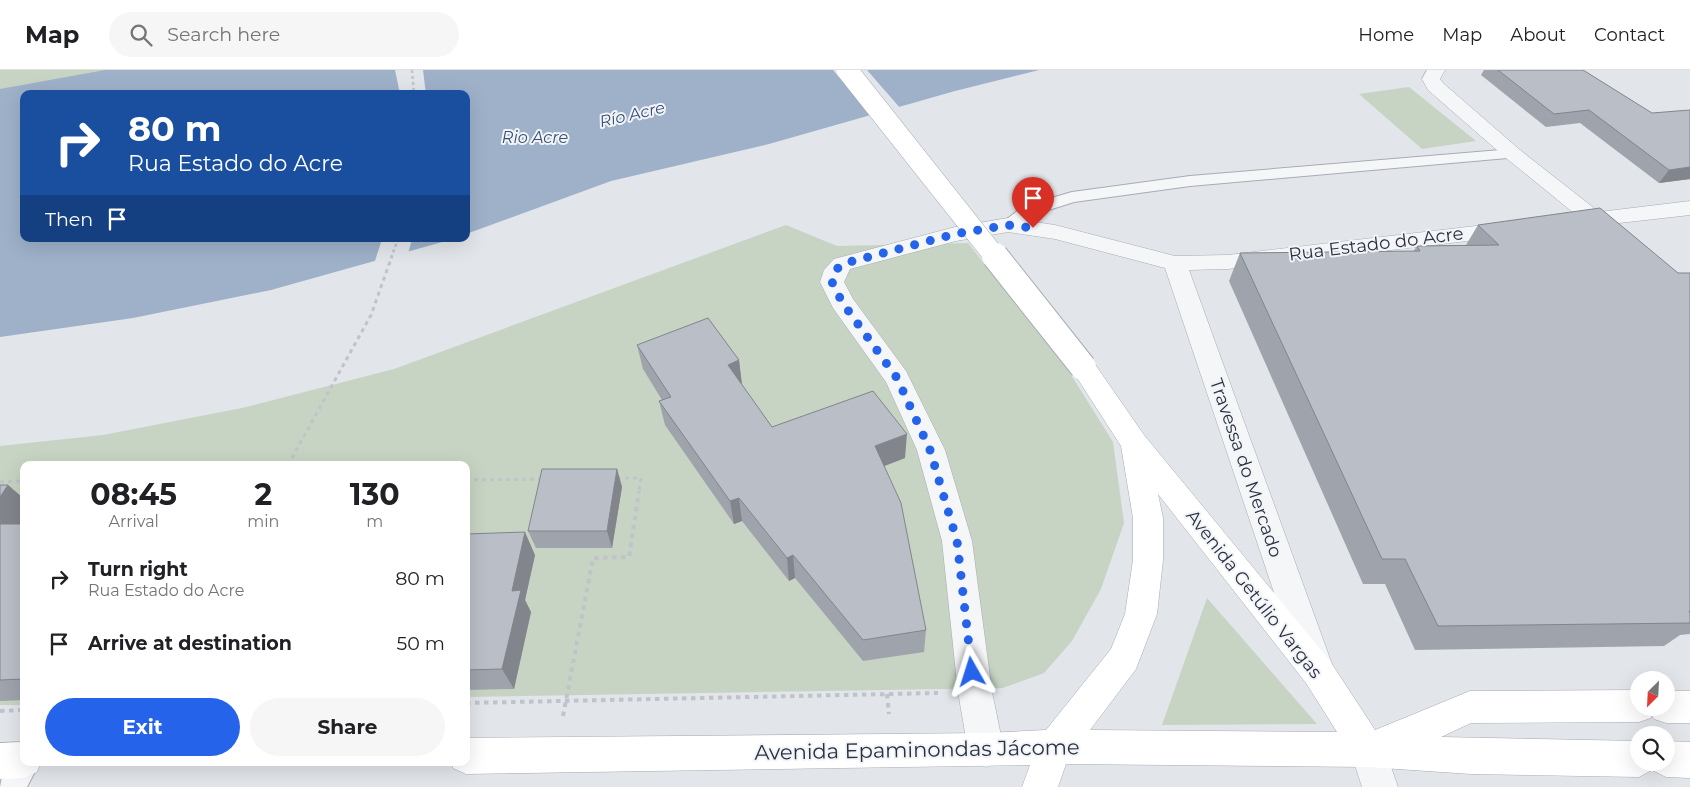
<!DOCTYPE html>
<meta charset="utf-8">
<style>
body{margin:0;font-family:Montserrat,sans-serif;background:#f6f6f6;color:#202124;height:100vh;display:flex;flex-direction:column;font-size:19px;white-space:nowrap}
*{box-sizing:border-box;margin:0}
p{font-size:16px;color:#757577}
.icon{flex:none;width:28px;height:28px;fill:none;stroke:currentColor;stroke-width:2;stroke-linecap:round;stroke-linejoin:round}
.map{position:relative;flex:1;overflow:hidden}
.panel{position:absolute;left:20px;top:391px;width:450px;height:305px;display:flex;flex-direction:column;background:#fff;border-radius:10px;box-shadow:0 5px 20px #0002}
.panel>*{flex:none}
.banner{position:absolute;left:20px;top:20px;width:450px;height:152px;border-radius:10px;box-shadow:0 5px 20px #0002;background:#1a4fa0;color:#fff;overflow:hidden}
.needle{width:32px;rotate:204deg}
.controls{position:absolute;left:1630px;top:601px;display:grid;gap:10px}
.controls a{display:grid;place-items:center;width:45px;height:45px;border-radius:50%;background:#fff;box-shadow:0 5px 20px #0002;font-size:25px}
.pin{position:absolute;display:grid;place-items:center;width:42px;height:42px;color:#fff;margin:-51px -21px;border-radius:50% 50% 50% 0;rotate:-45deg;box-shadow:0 0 5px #0007}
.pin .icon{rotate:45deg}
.me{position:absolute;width:55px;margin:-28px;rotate:354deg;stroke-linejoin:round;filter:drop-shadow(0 0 4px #0008)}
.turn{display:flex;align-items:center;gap:18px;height:105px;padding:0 25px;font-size:22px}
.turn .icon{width:65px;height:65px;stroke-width:2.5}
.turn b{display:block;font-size:35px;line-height:42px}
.then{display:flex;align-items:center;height:48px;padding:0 25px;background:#0003;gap:10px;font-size:19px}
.eta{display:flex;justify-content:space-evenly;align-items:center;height:85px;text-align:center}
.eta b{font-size:30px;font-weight:700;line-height:35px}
.action{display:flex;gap:10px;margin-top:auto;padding:10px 25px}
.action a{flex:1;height:58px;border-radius:30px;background:#2563eb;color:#fff;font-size:20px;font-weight:700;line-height:58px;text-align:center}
.action a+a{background:#f6f6f6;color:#202124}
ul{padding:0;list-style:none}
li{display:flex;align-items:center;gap:15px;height:65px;padding:0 25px}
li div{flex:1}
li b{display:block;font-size:19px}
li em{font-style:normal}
header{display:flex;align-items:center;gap:30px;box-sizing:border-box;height:70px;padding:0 25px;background:#fff;border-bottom:1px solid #e0e0e0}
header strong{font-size:24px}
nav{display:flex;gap:28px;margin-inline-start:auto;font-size:18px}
.search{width:350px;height:45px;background:#f6f6f6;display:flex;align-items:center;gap:12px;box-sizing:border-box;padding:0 18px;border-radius:28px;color:#757577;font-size:19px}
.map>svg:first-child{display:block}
.green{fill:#c7d4c3}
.water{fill:#9eb1c9}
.pier{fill:#e2e5ea}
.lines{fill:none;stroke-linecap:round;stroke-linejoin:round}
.service-casing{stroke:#a7acb4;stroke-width:2}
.minor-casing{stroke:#a7acb4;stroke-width:1}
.secondary-casing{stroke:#a7acb4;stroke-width:1}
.path-far2{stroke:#c0c3c9;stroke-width:2.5;stroke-dasharray:3 3;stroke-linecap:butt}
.path-far1{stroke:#c0c3c9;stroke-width:3;stroke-dasharray:4 4;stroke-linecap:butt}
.path{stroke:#c0c3c9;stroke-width:4;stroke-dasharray:4.5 4.5;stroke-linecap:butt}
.service{fill:#f5f6f8;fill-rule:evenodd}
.minor{fill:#f5f6f8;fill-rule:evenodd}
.secondary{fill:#fff;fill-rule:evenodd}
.secondary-bridge-far1-casing{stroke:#a7acb4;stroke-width:22;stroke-linecap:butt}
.secondary-bridge-casing{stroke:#a7acb4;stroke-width:28;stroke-linecap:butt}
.secondary-bridge-far1{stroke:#fff;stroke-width:21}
.secondary-bridge{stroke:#fff;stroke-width:26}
.wall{fill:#9fa3ab}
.shaded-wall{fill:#82858b}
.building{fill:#b9bec7;stroke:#82858b}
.route{stroke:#2563eb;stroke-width:9;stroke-dasharray:0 16.2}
.labels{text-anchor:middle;stroke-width:4;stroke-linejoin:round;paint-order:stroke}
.far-water-label{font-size:16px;font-style:italic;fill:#354f75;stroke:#f2f4f7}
.street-label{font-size:18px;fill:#2a3242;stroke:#f2f4f7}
.near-street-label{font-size:21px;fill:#2a3242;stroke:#f2f4f7}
</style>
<header>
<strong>Map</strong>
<div class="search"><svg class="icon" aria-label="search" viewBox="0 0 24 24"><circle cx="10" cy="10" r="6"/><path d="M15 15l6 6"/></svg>Search here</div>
<nav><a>Home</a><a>Map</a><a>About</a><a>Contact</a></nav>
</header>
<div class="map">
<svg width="1690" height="717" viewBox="0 0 1690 717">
<rect width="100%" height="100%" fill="#e2e5ea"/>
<!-- green -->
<g class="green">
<polygon points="0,0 114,0 0,21"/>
<polygon points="1409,17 1476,71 1422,79 1359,24"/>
<polygon points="786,155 837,176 968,173 1068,300 1113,372 1124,453 1101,519 1072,571 1044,603 1003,618 466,627 466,395 24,395 24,635 0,635 0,376 103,365 242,338 394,299"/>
<polygon points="1207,528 1317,654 1162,655"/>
</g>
<!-- water -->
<polygon class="water" points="105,0 1039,0 955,21 769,74 611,111 466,164 466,24 24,24 24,169 453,169 271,220 133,248 0,267 0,19"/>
<!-- pier -->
<g class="pier">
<polygon points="395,0 423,0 426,24 400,24"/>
<polygon points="833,0 867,0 901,39 873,47"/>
<polygon points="382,169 412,169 408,184 374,194"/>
</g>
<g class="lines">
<defs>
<g id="service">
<polygon points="1513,79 1519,81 1521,84 1519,87 1190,116 1074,132 1036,144 1014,159 1008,160 1002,159 999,155 1024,136 1072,122 1190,106"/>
<polygon points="24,679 24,692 40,692 27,717 0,717 2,707 16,682"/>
</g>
<g id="minor">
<polygon points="1427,0 1445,0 1440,9 1443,13 1520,80 1599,142 1690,131 1690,145 1575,158 1567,156 1564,151 1567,146 1575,144 1506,88 1428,20 1422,9"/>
<polygon points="1008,148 1055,155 1175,186 1228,185 1510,152 1518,154 1521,159 1518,164 1510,166 1228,199 1189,200 1332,594 1327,605 1315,609 1303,605 1298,594 1165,198 1055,169 1008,162 956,171 850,199 844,212 853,229 906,301 945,380 972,471 992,622 1004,680 999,692 986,697 973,692 968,680 958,622 942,471 917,380 886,312 833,238 820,212 824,200 834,189 955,157"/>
<polygon points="1368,663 1381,668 1398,717 1362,717 1350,680 1355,668"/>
</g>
<g id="secondary">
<path d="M1083 288 1092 290 1144 365 1330 591 1375 660 1470 621 1639 620V638H1666V621H1690V653H1666L1654 649 1652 645 1651 648 1639 652 1471 653 1441 667 1639 671V692H1666V671L1690 672V708L1666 707 1652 700 1639 707 1471 704 1368 697 1066 694 1058 717H1022L1030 695 466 704 453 698 451 692H466V668L986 663 1046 660 1111 579 1125 544 1133 490V448L1121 376 1070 297 1074 290ZM1158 424 1306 613 1337 662 1090 660 1136 599 1157 544 1163 490V448Z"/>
<polygon points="24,672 24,692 41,692 37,702 24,708 0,709 0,673"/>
</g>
</defs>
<!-- service casing -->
<use href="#service" class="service-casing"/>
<!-- minor casing -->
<use href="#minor" class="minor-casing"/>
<!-- secondary casing -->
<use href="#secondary" class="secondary-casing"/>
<!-- path-far2 -->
<g class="path-far2">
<polyline points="412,0 414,24"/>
<polyline points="391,188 398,169"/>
</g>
<!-- path-far1 -->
<g class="path-far1">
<polyline points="288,395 371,245 392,186"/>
<polyline points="617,408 641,408 639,422"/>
<polyline points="466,410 543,409"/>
<polyline points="0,412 24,411"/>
</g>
<!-- path -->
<g class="path">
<polyline points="887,624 889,644"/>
<polyline points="466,633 938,623"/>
<polyline points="0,641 24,640"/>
<polyline points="563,646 593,488 629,487 639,421"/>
</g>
<!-- service -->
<use href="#service" class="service"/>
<!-- minor -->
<use href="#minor" class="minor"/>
<!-- secondary -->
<use href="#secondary" class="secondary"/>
<defs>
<polyline id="secondary-bridge-far1" points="847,0 996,188"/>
<polyline id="secondary-bridge" points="995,186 1083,297"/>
</defs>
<!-- secondary-bridge-far1 casing -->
<use href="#secondary-bridge-far1" class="secondary-bridge-far1-casing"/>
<!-- secondary-bridge casing -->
<use href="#secondary-bridge" class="secondary-bridge-casing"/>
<!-- secondary-bridge-far1 -->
<use href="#secondary-bridge-far1" class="secondary-bridge-far1"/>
<!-- secondary-bridge -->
<use href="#secondary-bridge" class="secondary-bridge"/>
</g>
<!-- wall -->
<g class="wall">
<polygon points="1484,0 1583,0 1690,109 1659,113 1580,53 1546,57 1481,5"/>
<polygon points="1478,155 1678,203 1690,203 1690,564 1680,565 1664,576 1415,580 1385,514 1363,514 1229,211 1240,183 1413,182 1417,176 1466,175"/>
<polygon points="637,275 739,290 742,315 772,357 905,388 884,396 926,560 924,582 863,591 795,508 789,511 742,451 734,454 665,355 659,331 662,330 643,299"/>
<polygon points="617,399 622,417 612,478 536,478 528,461"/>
<polygon points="0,415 8,415 24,429 24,630 0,631"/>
<polygon points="466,464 535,485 525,530 531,542 514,619 466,620"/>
</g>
<!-- shaded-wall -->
<g class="shaded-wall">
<polygon points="1690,97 1690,109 1659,113 1669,100"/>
<polygon points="739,290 742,315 728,295"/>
<polygon points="907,364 905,388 874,400 875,376"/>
<polygon points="617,399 622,417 612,478 607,461"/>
<polygon points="8,415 24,429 24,454 0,470 0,427"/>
<polygon points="739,428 742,451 734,454 730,431"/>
<polygon points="525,462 535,485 525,530 531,542 514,619 502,599 512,521"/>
<polygon points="793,485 795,508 789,511 787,488"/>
</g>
<!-- building -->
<g class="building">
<polygon points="1498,0 1583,0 1652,43 1690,40 1690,97 1669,100 1589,40 1554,44"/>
<polygon points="1600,138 1678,203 1690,203 1690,541 1689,541 1690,543 1690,553 1438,556 1405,489 1382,489 1240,183 1420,181 1417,176 1499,175 1478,155"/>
<polygon points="708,248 739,290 728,295 772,357 873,321 907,364 875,376 901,433 926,560 863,570 793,485 787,488 739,428 730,431 659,331 671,327 637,275"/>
<polygon points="542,399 617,399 607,461 528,461"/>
<polygon points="0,415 8,415 0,427"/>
<polygon points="0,454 24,454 24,609 0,610"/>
<polygon points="525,462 512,521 521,520 502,599 466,600 466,464"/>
</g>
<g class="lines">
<!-- route -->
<polyline class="route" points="972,602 957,471 930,380 897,308 842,232 832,212 836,200 842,194 955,164 1008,155 1033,158"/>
</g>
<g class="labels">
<!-- far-water labels -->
<g class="far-water-label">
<text transform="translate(632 44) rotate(-13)" y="6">Río Acre</text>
<text x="535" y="73">Rio Acre</text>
</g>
<!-- street labels -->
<g class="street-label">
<text transform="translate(1376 174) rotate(-7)" y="6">Rua Estado do Acre</text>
<text transform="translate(1246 398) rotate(71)" y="6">Travessa do Mercado</text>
<text transform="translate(1254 524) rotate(52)" y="6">Avenida Getúlio Vargas</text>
</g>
<!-- near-street labels -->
<g class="near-street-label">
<text transform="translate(917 680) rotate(-1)" y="7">Avenida Epaminondas Jácome</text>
</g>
</g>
</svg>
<div class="controls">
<a><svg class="needle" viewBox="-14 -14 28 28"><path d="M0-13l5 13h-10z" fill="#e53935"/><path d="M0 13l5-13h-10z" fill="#757577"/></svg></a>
<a><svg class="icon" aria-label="search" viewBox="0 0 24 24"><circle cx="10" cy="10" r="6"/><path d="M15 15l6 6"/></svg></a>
</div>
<div class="pin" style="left:1033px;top:158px;background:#d93025"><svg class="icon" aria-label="arrive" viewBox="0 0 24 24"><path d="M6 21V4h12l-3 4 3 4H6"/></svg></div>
<svg class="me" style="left:972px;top:602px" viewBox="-20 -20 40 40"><path d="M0-17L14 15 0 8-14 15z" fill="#2563eb" stroke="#fff" stroke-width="4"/></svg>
<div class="banner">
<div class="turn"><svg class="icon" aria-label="right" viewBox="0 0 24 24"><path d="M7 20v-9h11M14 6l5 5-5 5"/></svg><div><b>80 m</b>Rua Estado do Acre</div></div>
<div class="then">Then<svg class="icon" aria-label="arrive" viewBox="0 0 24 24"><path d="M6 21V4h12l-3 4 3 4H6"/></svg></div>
</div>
<section class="panel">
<div class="eta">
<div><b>08:45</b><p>Arrival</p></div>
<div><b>2</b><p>min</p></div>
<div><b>130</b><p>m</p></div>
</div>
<ul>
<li><svg class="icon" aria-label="right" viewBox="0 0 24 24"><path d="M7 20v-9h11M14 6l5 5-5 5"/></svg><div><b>Turn right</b><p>Rua Estado do Acre</p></div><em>80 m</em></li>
<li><svg class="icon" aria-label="arrive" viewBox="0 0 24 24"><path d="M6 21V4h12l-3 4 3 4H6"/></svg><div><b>Arrive at destination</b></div><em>50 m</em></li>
</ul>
<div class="action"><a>Exit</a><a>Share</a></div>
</section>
</div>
